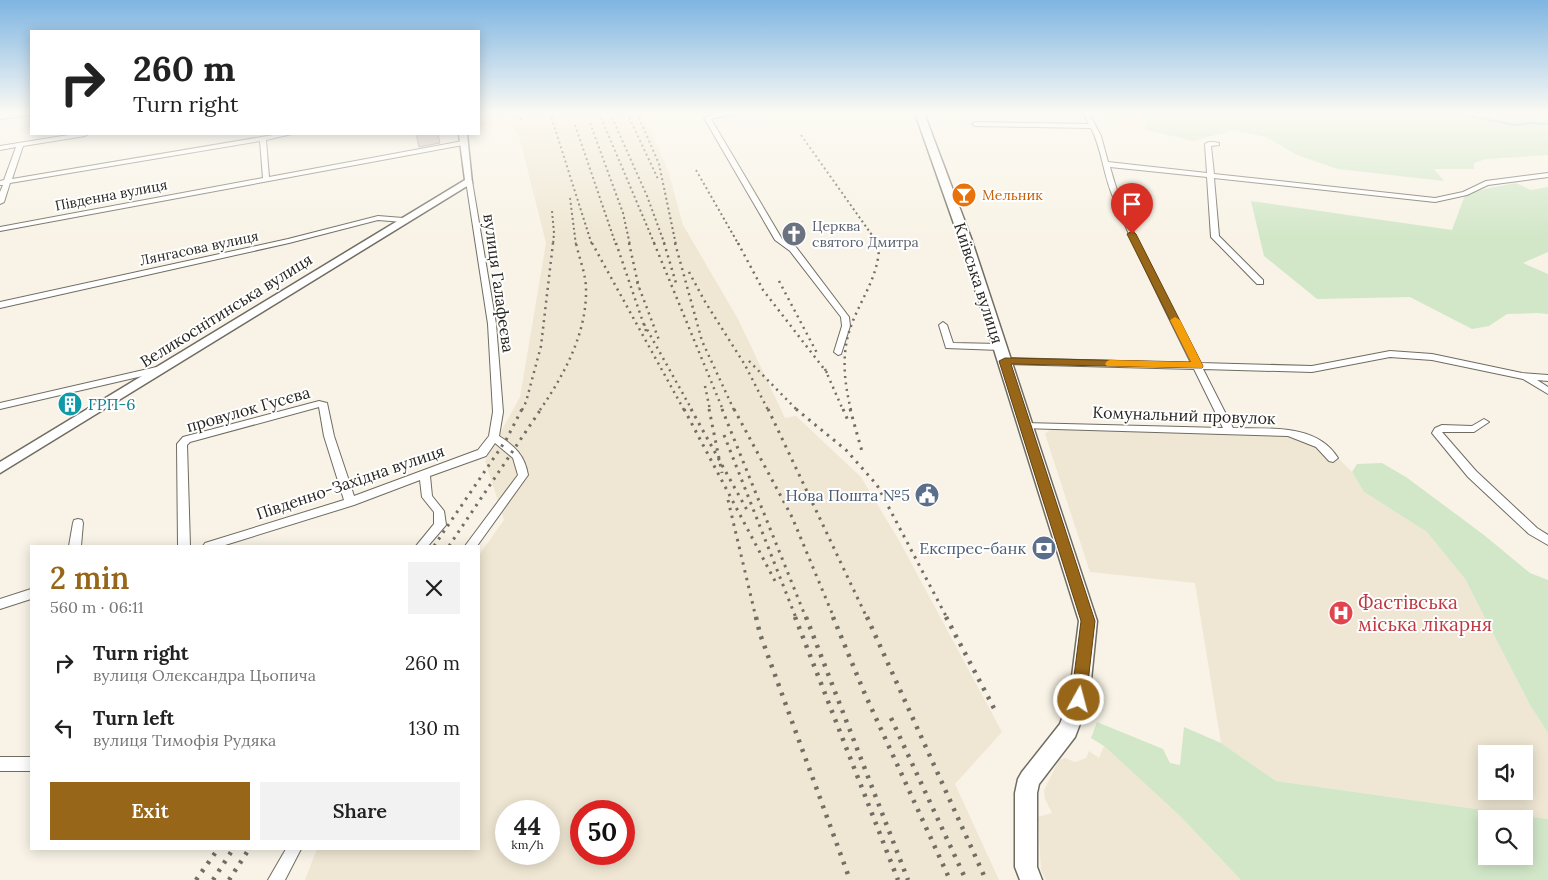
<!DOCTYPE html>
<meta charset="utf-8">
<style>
body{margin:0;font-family:Lora,serif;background:#f2f2f2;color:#222;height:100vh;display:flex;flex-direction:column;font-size:19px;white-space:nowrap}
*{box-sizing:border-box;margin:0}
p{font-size:16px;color:#767676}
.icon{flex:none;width:28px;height:28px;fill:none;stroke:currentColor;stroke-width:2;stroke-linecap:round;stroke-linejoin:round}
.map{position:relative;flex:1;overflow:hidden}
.details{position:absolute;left:30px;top:545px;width:450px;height:305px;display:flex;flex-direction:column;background:#fff;border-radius:0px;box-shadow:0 2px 12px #0003}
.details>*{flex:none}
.banner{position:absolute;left:30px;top:30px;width:450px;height:105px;border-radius:0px;box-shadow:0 2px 12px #0003;background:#fff;color:#222;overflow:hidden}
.controls{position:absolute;left:1478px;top:745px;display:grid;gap:10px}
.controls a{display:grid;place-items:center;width:55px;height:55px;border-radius:0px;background:#fff;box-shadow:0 2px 12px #0003;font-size:25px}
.speed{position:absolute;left:495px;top:800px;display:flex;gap:10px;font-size:25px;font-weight:700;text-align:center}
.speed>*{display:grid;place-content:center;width:65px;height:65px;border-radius:50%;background:#fff;box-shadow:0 2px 12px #0003;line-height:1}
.speed small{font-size:12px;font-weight:400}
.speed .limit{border:8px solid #d22;background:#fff;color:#111}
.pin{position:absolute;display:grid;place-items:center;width:42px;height:42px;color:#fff;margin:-51px -21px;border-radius:50% 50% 50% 0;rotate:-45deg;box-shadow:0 0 5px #0007}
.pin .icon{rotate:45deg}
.me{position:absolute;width:55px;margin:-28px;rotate:7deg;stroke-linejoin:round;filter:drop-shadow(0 0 4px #0008)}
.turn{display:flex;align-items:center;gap:18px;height:105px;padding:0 20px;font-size:22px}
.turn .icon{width:65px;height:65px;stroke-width:2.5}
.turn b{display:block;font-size:35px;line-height:42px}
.round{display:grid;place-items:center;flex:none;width:52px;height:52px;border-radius:0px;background:#f2f2f2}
.head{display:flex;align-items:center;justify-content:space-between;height:85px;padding:0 20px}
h1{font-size:30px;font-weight:600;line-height:38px;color:#976618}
.cta{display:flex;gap:10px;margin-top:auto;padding:10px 20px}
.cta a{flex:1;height:58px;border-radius:0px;background:#976618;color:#fff;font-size:20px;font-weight:600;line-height:58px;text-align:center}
.cta a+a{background:#f2f2f2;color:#222}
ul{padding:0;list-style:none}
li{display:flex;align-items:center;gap:15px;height:65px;padding:0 20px}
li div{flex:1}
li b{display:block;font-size:19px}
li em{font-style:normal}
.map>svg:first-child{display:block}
.built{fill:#efe7d3;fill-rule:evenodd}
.green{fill:#d2e7c8;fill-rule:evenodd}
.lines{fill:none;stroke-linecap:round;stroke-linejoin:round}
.stream{stroke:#7fb7d8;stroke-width:2}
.building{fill:#cabcb8;stroke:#90837f}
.minor-casing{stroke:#706c61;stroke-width:2}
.tertiary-casing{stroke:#706c61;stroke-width:3}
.secondary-casing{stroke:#706c61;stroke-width:3}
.minor{fill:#fff;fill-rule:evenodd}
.tertiary{fill:#fff;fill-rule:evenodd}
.secondary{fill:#fff;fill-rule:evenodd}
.rail-far3{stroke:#716e66;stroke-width:2;stroke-dasharray:2 3;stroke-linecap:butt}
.rail-far2{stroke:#716e66;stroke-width:2.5;stroke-dasharray:2 4.5;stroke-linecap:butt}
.rail-far1{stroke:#716e66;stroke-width:3;stroke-dasharray:2.5 5.5;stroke-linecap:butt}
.rail{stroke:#716e66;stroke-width:4.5;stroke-dasharray:3 7;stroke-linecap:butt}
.route{fill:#976618;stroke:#624210}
.slow{fill:#f59e0b}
.labels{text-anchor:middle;stroke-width:4;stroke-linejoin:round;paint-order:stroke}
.far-street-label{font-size:14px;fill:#282621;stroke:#fff}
.far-food-label{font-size:14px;fill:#c56008;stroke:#fff;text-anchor:start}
.far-worship-label{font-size:14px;fill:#5b616d;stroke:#fff;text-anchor:start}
.street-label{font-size:16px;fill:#282621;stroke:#fff}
.culture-label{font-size:16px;fill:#0d838f;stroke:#fff;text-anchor:start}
.service-label{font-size:16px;fill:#4e5e75;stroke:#fff;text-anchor:end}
.near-health-label{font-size:19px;fill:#be3a42;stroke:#fff;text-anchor:start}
</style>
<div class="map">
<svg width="1548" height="880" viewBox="0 0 1548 880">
<rect width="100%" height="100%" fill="#f8f3e6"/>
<!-- built -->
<g class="built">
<polygon points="479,113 504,113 508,121 479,126"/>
<path d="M506 113H643L669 173 683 225 738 319 785 418 796 416 861 477 901 544 1002 732 955 784 999 880H305L317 849H479V555L504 520 485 461 520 397 546 243 520 140ZM506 811H549V854H506ZM581 811H624V854H581Z"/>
<polygon points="1101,113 1138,114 1138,117 1146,121 1145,125 1100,119"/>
<path d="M1051 429 1310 436 1332 452 1352 472 1364 492 1427 532 1465 579 1530 705 1548 733V819L1276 781 1221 743 1195 583 1090 572 1045 434ZM1486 754H1524V791H1486Z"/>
<polygon points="1104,746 1180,816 1241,880 1046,880 1041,870 1038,817 1052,813 1045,799 1044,790 1059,760 1065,758 1075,762 1086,758 1089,751 1099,758"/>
</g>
<!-- green -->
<g class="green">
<polygon points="1129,113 1548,113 1548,155 1486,159 1474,163 1474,169 1434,169 1444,181 1338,169 1297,155 1266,137 1233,130 1194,141 1145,130 1147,121 1139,116 1138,114"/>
<polygon points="1516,183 1531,190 1548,187 1548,252 1523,263 1548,274 1548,314 1538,313 1507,314 1489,326 1472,329 1410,297 1317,299 1264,256 1251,201 1452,230 1465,195 1485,189"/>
<polygon points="1382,463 1406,477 1484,535 1530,573 1548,580 1548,733 1530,705 1465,579 1427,532 1364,492 1352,472 1357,464"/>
<path d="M1097 722 1163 749 1170 763 1180 765 1184 727 1221 743 1276 781 1548 819V880H1241L1180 816 1104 746 1091 738ZM1486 819H1524V856H1486Z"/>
</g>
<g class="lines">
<!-- stream -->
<polyline class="stream" points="1466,113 1469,116 1515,125 1531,123 1548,124"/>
</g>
<!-- building -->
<g class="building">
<polygon points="416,134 438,134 440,143 419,147"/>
<polygon points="799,227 805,237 788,240 782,230"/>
</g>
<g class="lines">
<defs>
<g id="minor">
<polygon points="20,113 31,113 31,115 0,119 0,115"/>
<polygon points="719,113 721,114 721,116 711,119 782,239 796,247 849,317 850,326 841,354 838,355 834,352 842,326 841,317 790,251 775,240 704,118"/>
<path d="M1083 113H1089L1101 136 1108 162 1207 173 1205 144C1208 141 1215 142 1219 143V145L1211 146 1214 174 1435 198 1463 192 1486 181 1548 173V177L1488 185 1467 195 1435 202 1214 178 1219 236 1263 280V284H1257L1211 237 1207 177 1110 167C1128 234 1168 300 1200 363L1312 366 1390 351 1432 354 1522 373 1548 375V381L1537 380 1548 387V394L1523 379 1432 360 1390 357 1312 372 1203 369 1233 428C1268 429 1317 423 1338 458L1333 462 1329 461 1316 447 1288 436 1022 428 1020 426 1025 423 1223 428 1194 369 1005 364 1000 361 1005 358 1191 363C1164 308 1136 253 1113 197 1103 174 1102 149 1091 128L975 126 972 124 975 122 1089 124Z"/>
<polygon points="75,134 88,134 85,136 23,146 12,179 279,134 292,134 266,140 269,177 463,141 466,143 463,145 0,231 0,227 263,178 260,141 10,183 4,202 0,204 0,192 3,185 0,185 0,181 4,180 16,147 0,150 0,146"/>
<path d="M469 179 472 181 496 324 503 412 499 436C515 446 525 456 528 475L477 546H465L518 475 513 458 495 443 486 456 430 476 432 496 444 511 446 525 428 546H416L434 524V512L422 497 420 480 354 505 222 546H203L205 543 344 500 324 436 319 407 190 442 187 445 190 546H178L177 444 183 437 319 401 327 403 334 436 354 496 478 450 489 436 493 412 488 324 466 181Z"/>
<polygon points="378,216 403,218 407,220 403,222 378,220 289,243 0,308 0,302 288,239"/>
<polygon points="943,322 947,325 953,343 1000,344 1004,347 1000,350 946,348 939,325"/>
<polygon points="161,366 166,369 164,371 0,409 0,403"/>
<polygon points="1484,419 1489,422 1474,432 1442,432 1476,471 1537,528 1548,535 1548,545 1529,534 1468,477 1432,433 1435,428 1442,425 1472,426"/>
<polygon points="78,519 82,520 83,523 81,546 69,546 73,523 74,520"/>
<polygon points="31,589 31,599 0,609 0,599"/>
<rect x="0" y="757" width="31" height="14"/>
<polygon points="286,849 301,849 285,880 268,880"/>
</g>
<g id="tertiary">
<polygon points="713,113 738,113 719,117"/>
<polygon points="459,134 467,134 472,183 0,473 0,462 465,180"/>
</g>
<polygon id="secondary" points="915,113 924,113 971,238 1097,621 1089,700 1075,737 1039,784 1037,793 1037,867 1042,880 1020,880 1015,867 1015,793 1018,779 1022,772 1060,724 1069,700 1079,621 959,238"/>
</defs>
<!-- minor casing -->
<use href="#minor" class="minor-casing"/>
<!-- tertiary casing -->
<use href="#tertiary" class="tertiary-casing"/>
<!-- secondary casing -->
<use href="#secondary" class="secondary-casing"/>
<!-- minor -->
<use href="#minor" class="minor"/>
<!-- tertiary -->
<use href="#tertiary" class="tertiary"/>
<!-- secondary -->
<use href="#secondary" class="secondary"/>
<!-- rail-far3 -->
<g class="rail-far3">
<polyline points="519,113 521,120"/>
<polyline points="550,113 592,245"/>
<polyline points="599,113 655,245"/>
<polyline points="610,113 647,196 665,245"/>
<polyline points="627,113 658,179"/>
<polyline points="637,113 659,164 676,245"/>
<polyline points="590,123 623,213 630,245"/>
<polyline points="575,125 616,245"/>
<polyline points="801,135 879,245"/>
<polyline points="696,170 739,245"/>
<polyline points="570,198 576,245"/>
<polyline points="552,211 554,233 553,245"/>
</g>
<!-- rail-far2 -->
<g class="rail-far2">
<polyline points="592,243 684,410"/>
<polyline points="616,243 646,331"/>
<polyline points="629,243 639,288"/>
<polyline points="654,243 723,410"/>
<polyline points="664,243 676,283"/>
<polyline points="675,243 702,341 734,410"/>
<polyline points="738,243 763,290 828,374"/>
<polyline points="689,272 704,300 745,365 768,410"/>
<polyline points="779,281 817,353"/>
<polyline points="637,282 659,340"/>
<polyline points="644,324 692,410"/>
<polyline points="749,361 797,410"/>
<polyline points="825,369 843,410"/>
<polyline points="705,386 710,410"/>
<polyline points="522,410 526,402 541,346 553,243"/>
<path d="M540 410C564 375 587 333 586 289 586 274 579 258 576 243"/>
<path d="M851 410C844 382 841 353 851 326 861 298 880 275 879 243"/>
</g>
<!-- rail-far1 -->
<g class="rail-far1">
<polyline points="684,409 775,581"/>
<polyline points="691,409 747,510"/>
<polyline points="709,409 722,473"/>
<polyline points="722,409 806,618"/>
<polyline points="734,409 792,517 834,618"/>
<polyline points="768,409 867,618"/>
<polyline points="796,409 846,450 877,485 947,618"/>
<polyline points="843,409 849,423"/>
<polyline points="850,409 863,455"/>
<polyline points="724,435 796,618"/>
<polyline points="728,500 756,618"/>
<polyline points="434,546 506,440 522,409"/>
<polyline points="449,546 541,409"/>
</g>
<!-- rail -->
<g class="rail">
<polyline points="756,617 760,634 850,880"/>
<polyline points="795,617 898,880"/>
<polyline points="806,617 908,880"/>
<polyline points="833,617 864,692 950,880"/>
<polyline points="867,617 986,880"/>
<polyline points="946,617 997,714"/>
<polyline points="891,718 966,880"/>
<polyline points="196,880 218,849"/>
<polyline points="213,880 233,849"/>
<polyline points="229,880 249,849"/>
</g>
</g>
<!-- sky -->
<linearGradient id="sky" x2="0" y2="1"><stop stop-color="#7eb5e2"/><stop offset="0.48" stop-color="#fcfaf4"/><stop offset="1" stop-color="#fcfaf4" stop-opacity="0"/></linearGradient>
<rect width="1548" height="236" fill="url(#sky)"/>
<!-- route -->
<polygon class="route" points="1132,231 1136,234 1203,366 1202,368 1011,364 1095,621 1086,700 1084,705 1079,707 1073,705 1071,700 1081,621 999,361 1005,358 1191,362 1127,234"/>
<!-- slow -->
<polygon class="slow" points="1175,317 1180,320 1203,366 1202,368 1107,366 1105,364 1107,361 1110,360 1191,362 1170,320"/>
<!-- icons -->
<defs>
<symbol id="bar-disc" viewBox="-11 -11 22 22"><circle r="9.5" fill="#e8710a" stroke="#fff"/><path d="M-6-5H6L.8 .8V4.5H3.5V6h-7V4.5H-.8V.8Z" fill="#fff"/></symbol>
<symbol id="church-disc" viewBox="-11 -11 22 22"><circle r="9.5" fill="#6b7280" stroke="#fff"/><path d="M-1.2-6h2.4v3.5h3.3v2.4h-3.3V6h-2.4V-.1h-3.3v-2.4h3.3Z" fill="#fff"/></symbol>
<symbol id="building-disc" viewBox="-11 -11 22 22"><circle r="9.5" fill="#0f9aa8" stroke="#fff"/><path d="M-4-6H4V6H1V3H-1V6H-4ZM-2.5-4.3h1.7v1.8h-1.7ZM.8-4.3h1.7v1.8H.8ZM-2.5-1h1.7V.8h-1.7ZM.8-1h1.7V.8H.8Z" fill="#fff"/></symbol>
<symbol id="civic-disc" viewBox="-11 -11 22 22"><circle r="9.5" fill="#5c6f8a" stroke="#fff"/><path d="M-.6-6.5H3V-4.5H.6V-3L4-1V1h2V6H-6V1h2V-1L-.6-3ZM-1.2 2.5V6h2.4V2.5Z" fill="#fff"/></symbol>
<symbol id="bank-disc" viewBox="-11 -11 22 22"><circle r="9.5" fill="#5c6f8a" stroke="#fff"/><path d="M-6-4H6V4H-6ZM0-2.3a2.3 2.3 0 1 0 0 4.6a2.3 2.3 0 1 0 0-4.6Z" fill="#fff"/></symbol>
<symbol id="hospital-disc" viewBox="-11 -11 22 22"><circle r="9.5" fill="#e0444e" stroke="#fff"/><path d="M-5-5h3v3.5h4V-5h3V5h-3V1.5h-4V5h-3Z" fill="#fff"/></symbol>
</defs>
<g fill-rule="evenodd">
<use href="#bar-disc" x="950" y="181" width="28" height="28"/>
<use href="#church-disc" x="780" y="220" width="28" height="28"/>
<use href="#building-disc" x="56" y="390" width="28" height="28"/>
<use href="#civic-disc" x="913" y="481" width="28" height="28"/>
<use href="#bank-disc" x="1030" y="534" width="28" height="28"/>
<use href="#hospital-disc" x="1327" y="599" width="28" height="28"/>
</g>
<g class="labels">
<!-- far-street labels -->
<g class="far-street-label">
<text transform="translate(111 195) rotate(-11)" y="5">Південна вулиця</text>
<text transform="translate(199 248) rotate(-12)" y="5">Лянгасова вулиця</text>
</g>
<!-- far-food labels -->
<g class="far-food-label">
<text x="982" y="200">Мельник</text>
</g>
<!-- far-worship labels -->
<g class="far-worship-label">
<text x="812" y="231">Церква<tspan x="812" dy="16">святого Дмитра</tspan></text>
</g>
<!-- street labels -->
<g class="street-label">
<text transform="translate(499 283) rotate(82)" y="6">вулиця Галафеєва</text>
<text transform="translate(979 283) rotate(72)" y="6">Київська вулиця</text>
<text transform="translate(226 310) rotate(-32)" y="6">Великоснітинська вулиця</text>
<text transform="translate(248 409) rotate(-16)" y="6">провулок Гусєва</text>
<text transform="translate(1184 415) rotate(2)" y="6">Комунальний провулок</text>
<text transform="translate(350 482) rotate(-19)" y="6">Південно-Західна вулиця</text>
</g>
<!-- culture labels -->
<g class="culture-label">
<text x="88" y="410">ГРП-6</text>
</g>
<!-- service labels -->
<g class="service-label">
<text x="910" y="501">Нова Пошта №5</text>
<text x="1026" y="554">Експрес-банк</text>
</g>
<!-- near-health labels -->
<g class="near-health-label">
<text x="1358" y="609">Фастівська<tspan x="1358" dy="22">міська лікарня</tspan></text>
</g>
</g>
</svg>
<div class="controls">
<a><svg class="icon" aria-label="sound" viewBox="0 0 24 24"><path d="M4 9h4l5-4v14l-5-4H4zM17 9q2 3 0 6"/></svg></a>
<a><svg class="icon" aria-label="search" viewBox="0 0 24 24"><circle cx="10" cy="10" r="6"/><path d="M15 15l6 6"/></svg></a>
</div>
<div class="speed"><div>44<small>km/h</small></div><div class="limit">50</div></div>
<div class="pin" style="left:1132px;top:234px;background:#d93025"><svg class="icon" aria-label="arrive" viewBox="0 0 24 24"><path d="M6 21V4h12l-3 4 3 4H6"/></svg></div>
<svg class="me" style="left:1079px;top:700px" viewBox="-20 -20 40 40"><circle r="17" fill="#976618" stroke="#fff" stroke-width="3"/><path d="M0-11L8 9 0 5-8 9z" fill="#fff"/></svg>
<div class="banner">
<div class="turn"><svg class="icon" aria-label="right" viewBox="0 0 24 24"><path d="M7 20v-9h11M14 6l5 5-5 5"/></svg><div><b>260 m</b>Turn right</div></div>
</div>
<section class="details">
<div class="head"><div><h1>2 min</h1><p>560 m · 06:11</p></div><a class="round"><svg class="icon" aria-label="close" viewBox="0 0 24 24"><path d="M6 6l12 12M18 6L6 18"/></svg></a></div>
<ul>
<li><svg class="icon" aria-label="right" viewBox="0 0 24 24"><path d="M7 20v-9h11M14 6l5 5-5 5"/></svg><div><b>Turn right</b><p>вулиця Олександра Цьопича</p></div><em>260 m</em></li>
<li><svg class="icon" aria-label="left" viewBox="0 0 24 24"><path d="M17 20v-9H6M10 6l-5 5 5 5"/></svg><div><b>Turn left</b><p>вулиця Тимофія Рудяка</p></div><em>130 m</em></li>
</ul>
<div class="cta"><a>Exit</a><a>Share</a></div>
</section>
</div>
